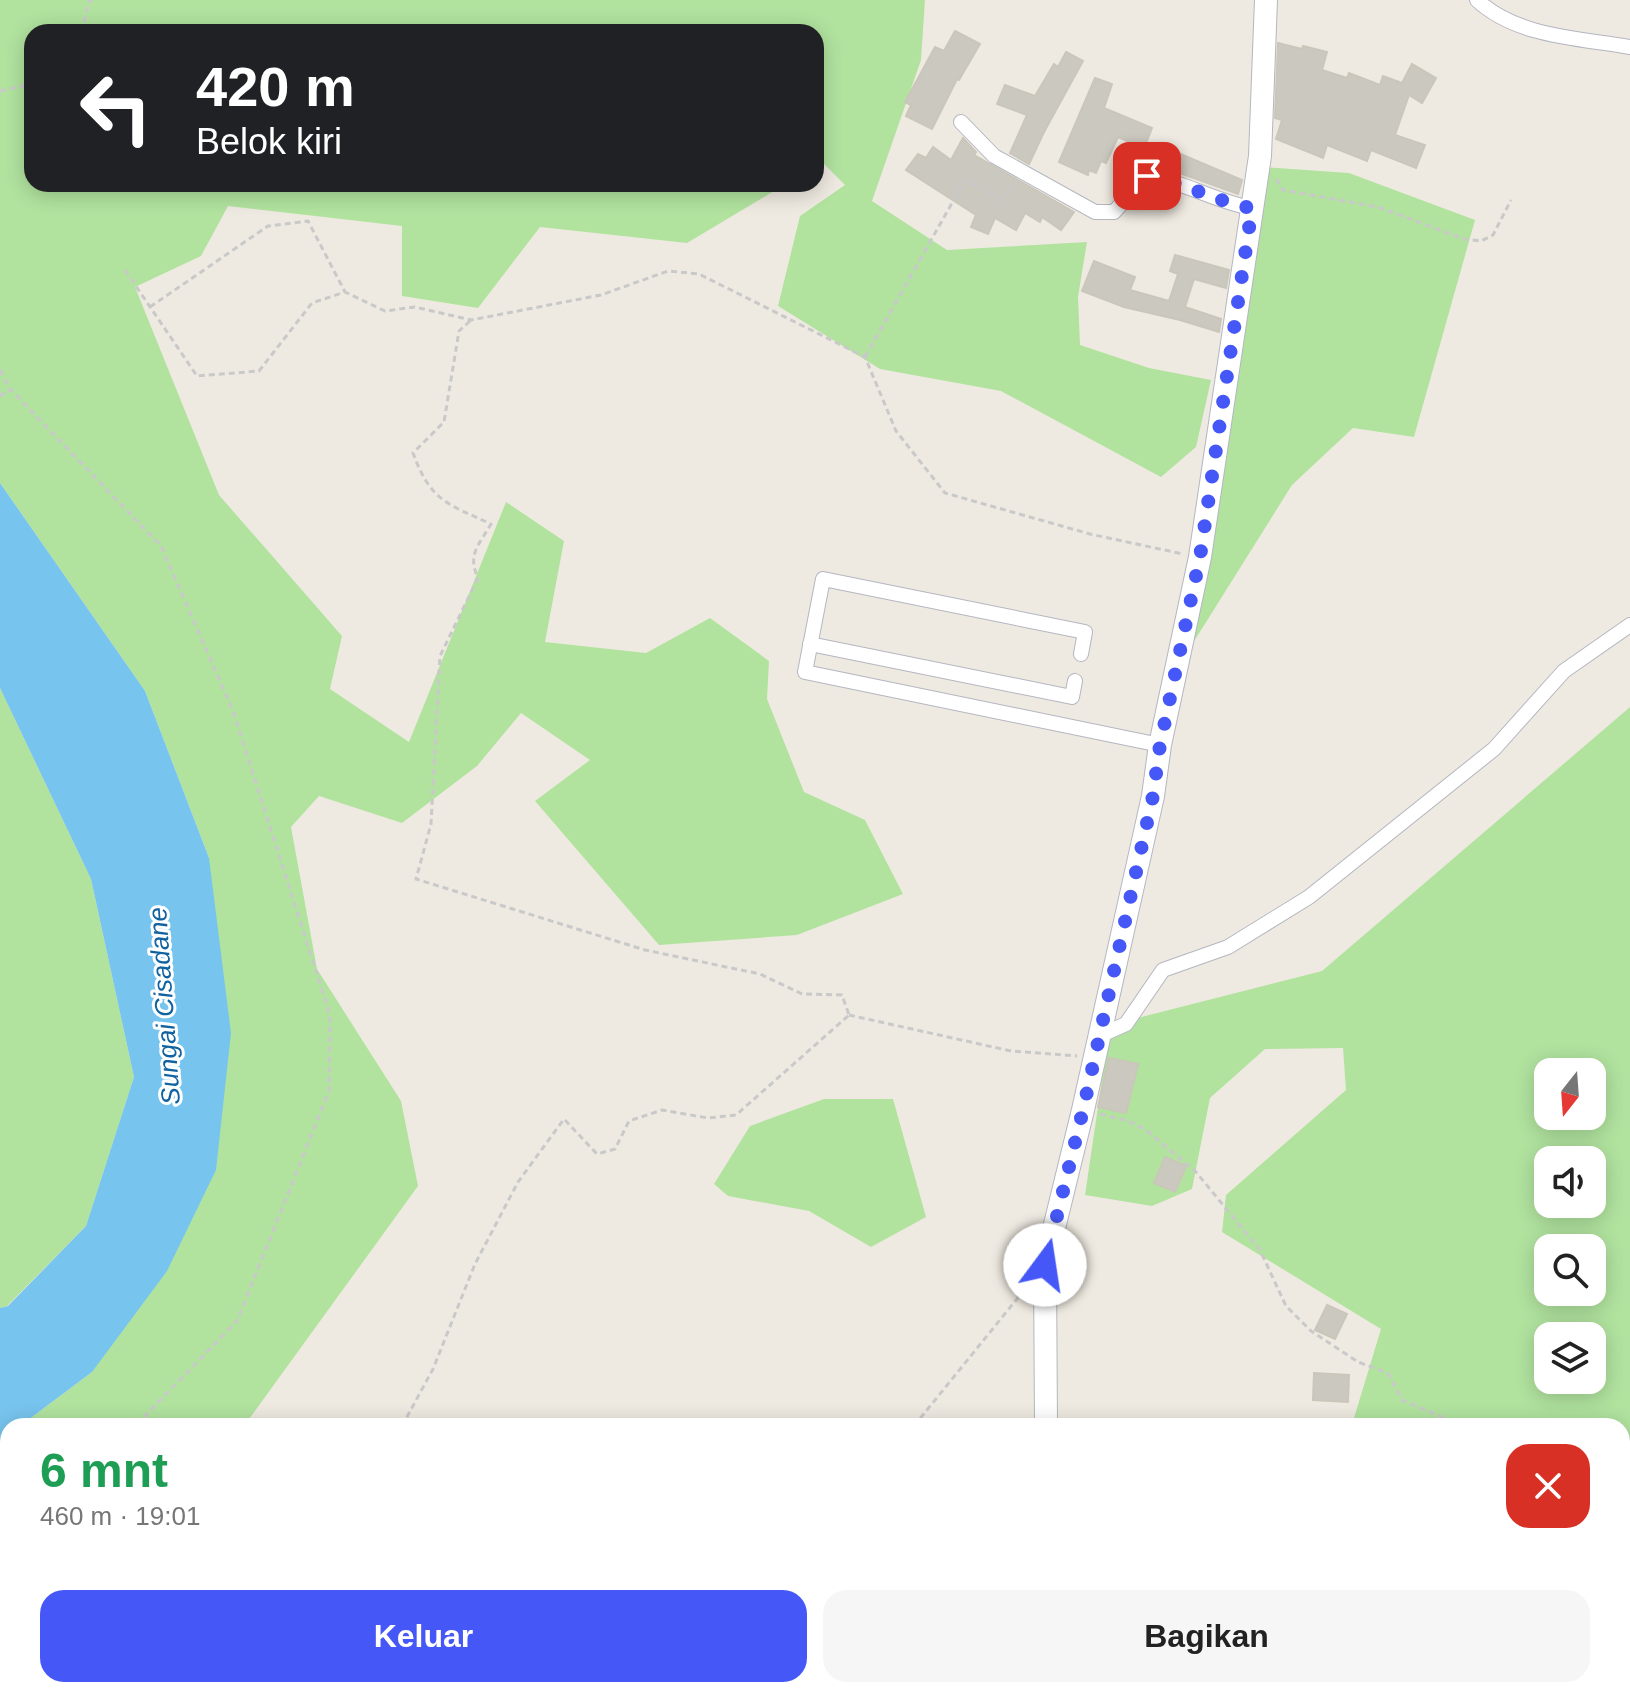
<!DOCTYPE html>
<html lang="id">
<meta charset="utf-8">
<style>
body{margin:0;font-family:Arial,sans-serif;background:#f6f6f6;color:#222;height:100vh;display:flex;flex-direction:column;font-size:30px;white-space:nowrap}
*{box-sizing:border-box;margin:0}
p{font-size:26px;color:#767676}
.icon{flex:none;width:44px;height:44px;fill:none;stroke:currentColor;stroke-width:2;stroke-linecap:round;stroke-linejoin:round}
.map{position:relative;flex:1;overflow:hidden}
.side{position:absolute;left:0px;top:1418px;width:1630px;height:280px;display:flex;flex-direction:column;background:#fff;border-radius:24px 24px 0 0;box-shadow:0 4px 20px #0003}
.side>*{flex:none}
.guide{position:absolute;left:24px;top:24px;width:800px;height:168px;border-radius:24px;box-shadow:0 4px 20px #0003;background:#202124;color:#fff;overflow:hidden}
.needle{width:52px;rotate:197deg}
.tools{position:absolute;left:1534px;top:1058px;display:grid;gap:16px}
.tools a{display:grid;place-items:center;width:72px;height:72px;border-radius:16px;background:#fff;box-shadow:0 4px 20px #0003;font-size:40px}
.pin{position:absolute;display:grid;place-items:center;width:68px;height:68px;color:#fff;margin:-34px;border-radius:16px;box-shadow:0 4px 12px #0006}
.me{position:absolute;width:88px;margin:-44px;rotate:14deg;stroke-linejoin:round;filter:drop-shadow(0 0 6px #0008)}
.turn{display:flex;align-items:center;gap:28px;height:168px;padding:0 40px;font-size:36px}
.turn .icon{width:104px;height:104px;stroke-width:2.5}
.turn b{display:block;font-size:56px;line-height:68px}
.round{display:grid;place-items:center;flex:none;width:84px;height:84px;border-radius:24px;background:#f6f6f6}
.head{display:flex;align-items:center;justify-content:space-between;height:136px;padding:0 40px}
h1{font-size:48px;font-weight:800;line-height:60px;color:#1e9e55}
.cta{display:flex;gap:16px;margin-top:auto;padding:16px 40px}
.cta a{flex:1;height:92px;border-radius:24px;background:#4558f7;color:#fff;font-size:32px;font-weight:800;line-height:92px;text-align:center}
.cta a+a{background:#f6f6f6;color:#222}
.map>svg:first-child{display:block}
.education{fill:#efe8d1}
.green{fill:#b1e39f;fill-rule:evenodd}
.water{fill:#77c4ee}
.building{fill:#cbc8bf;stroke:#cac6ba;stroke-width:2}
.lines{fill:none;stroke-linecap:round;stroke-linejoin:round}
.service-casing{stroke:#b4b6c0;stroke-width:9}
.minor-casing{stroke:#b4b6c0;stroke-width:16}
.secondary-casing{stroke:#b4b6c0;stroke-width:24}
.path{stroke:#c9c9c9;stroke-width:3;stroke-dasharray:6 4;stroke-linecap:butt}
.service{stroke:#fff;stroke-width:7}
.minor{stroke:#fff;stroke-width:14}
.secondary{stroke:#fff;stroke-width:22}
.route{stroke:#4558f7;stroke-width:14;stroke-dasharray:0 25.2}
.labels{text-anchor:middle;stroke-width:6;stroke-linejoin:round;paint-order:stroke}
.water-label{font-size:26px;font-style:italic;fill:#1062a0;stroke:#fff}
</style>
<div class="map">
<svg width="1630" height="1698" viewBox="0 0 1630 1698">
<rect width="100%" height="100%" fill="#efeae1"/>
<!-- education -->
<polygon class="education" points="699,1690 1075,1690 1076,1698 695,1698"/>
<!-- green -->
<g class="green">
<polygon points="0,0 925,0 921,60 872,201 947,250 1087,242 1078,297 1080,345 1149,368 1211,380 1196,447 1161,477 1001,391 880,369 778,306 800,216 845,185 822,162 816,166 816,32 32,32 32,184 786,184 687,243 540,227 478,308 402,296 402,226 228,206 201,256 135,287 219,495 342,636 330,689 409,742 506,502 564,541 545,642 646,653 710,618 769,661 767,699 804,792 865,820 903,894 797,935 659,945 535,801 590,760 521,713 477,766 402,823 319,796 291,827 317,969 401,1101 418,1186 244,1426 20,1426 92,1372 209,858 145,691 0,483"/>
<polygon points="1262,167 1349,173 1475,220 1414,437 1353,428 1292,485 1176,670"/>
<polygon points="0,688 91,879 134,1077 86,1226 7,1306 0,1308"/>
<path d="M1630 707V1698H1619L1613 1690H1622V1426H1356L1354 1418 1381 1329 1222 1232 1226 1195 1346 1090 1343 1048 1265 1049 1210 1098 1192 1189 1152 1206 1085 1195 1110 1025 1322 971ZM1548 1072H1592V1116H1548ZM1548 1160H1592V1204H1548ZM1548 1248H1592V1292H1548ZM1548 1336H1592V1380H1548Z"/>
<polygon points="824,1099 893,1099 926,1217 871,1247 809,1211 728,1196 714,1184 750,1126"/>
<polygon points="8,1435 8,1690 155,1690 158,1698 17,1698 0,1683 0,1441"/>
<polygon points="251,1690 522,1690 533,1698 249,1698"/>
</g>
<!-- water -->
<g class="water">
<polygon points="0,483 145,691 209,858 231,1033 216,1170 167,1271 92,1372 20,1426 8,1426 8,1435 0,1441 0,1308 8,1306 86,1226 134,1077 91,879 0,688"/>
<polygon points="1221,1690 1303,1690 1309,1698 1227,1698"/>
</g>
<!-- building -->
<g class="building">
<polygon points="955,31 980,44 959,80 957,79 932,129 906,116 911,105 905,102 935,47 944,51"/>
<polygon points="1278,43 1302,49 1303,46 1327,52 1322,70 1347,78 1349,73 1380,85 1383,76 1402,83 1412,64 1436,78 1422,103 1409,95 1395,135 1425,145 1416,168 1371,150 1367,161 1327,145 1323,158 1276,139 1282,120 1275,118"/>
<polygon points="1066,52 1083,61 1044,132 1029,164 1010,153 1027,115 997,104 1005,85 1035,96 1054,64 1058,67"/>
<polygon points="1095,78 1112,84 1104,108 1152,128 1144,148 1118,137 1106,163 1101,161 1096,173 1089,170 1088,175 1059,162"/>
<polygon points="963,138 976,152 974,155 1074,212 1061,230 1042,217 1040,222 1025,213 1016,230 995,218 988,234 971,227 976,215 906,170 918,154 926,158 933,147 951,160"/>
<polygon points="1171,150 1242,180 1238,194 1166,168"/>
<polygon points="1175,255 1229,270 1226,288 1194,279 1185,307 1221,319 1219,332 1180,320 1124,307 1082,291 1094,261 1135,277 1130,290 1169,301 1178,274 1170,271"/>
<polygon points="1109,1058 1138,1064 1126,1113 1098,1107"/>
<polygon points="1165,1157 1186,1166 1175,1192 1154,1183"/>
<polygon points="1327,1305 1347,1314 1335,1339 1315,1330"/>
<polygon points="1314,1373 1349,1375 1348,1402 1313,1400"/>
</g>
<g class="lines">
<defs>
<g id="service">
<polyline points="1022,1690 1039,1695 1071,1690"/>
<polyline points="945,1698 949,1690"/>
</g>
<g id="minor">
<path d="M1477 0C1517 37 1578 38 1630 47"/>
<path d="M961 122 994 156 1095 212H1114L1147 176C1183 181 1216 202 1252 208"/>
<polyline points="810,644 1072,697 1075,681"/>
<polyline points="1081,654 1085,632 823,579 805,672 1160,745"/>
<polyline points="1099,1036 1126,1024 1163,970 1228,947 1309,897 1494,749 1564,671 1630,625"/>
</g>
<g id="secondary">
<polyline points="1046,1426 1045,1265 1083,1110 1153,796 1160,745 1200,557 1260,156 1266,0"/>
<polyline points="1084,1690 1086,1698"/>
</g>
</defs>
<!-- service casing -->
<use href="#service" class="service-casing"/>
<!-- minor casing -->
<use href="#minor" class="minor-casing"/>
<!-- secondary casing -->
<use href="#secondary" class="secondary-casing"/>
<!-- path -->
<g class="path">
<polyline points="82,32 89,2 92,0"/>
<polyline points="0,91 32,84"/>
<polyline points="1276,179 1283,190 1378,207 1464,239 1481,241 1493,235 1511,200"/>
<polyline points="125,270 197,376 259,371 312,303 345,292 385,311 415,307 471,320 601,295 668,271 699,274 865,357 896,431 945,493 1090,534 1183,554"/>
<polyline points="150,307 268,226 308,221 345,292"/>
<path d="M470 321 459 331 444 422 413 453C431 502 448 504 491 524 479 545 467 554 478 578L440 656 431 824 416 879 645 950 760 974 802 994 842 995 849 1015"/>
<polyline points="865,357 965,180 1002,200 1012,185"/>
<polyline points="0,370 10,389 161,546 233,711 330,1015 329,1091 237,1321 135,1426"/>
<polyline points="0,396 10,389"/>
<polyline points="849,1015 1011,1051 1077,1056"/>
<polyline points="1100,1114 1128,1121 1146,1130 1196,1172 1260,1250 1286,1306 1311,1331 1358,1362 1388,1373 1402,1400 1463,1426"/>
<polyline points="402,1426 433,1369 475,1264 518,1182 564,1119 597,1154 615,1149 629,1121 662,1110 708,1118 736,1115 849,1015"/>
<polyline points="914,1426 1025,1289"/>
<polyline points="0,1518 8,1511"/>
<polyline points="529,1690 538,1698"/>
<polyline points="237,1698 239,1690"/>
<polyline points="683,1698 686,1690"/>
</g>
<!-- service -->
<use href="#service" class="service"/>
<!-- minor -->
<use href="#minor" class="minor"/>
<!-- secondary -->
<use href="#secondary" class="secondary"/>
</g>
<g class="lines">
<!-- route -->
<path class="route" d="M1045 1265 1083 1110 1153 796 1160 745 1200 557 1252 208C1216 202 1184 182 1147 176"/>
</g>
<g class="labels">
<!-- water labels -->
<g class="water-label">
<text transform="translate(164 1006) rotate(-94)" y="9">Sungai Cisadane</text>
</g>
</g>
</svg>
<div class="tools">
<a><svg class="needle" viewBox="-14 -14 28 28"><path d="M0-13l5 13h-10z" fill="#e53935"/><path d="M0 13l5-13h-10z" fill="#767676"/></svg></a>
<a><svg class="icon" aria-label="sound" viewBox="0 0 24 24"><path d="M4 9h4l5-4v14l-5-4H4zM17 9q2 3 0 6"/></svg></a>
<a><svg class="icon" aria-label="search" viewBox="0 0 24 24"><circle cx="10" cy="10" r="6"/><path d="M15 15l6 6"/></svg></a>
<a><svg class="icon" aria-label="layers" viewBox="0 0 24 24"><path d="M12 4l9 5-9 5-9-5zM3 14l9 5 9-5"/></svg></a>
</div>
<div class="pin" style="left:1147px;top:176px;background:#d93025"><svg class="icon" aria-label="arrive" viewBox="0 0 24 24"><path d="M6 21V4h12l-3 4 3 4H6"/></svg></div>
<svg class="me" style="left:1045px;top:1265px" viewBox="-20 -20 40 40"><circle r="19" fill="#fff"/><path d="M0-13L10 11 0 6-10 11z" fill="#4558f7"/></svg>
<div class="guide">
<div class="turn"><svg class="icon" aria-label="left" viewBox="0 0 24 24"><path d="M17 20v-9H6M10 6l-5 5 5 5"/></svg><div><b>420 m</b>Belok kiri</div></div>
</div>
<section class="side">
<div class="head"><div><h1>6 mnt</h1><p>460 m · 19:01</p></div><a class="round" style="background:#d93025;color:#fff"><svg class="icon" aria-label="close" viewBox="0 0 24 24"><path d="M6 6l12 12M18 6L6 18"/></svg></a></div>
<div class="cta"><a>Keluar</a><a>Bagikan</a></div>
</section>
</div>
